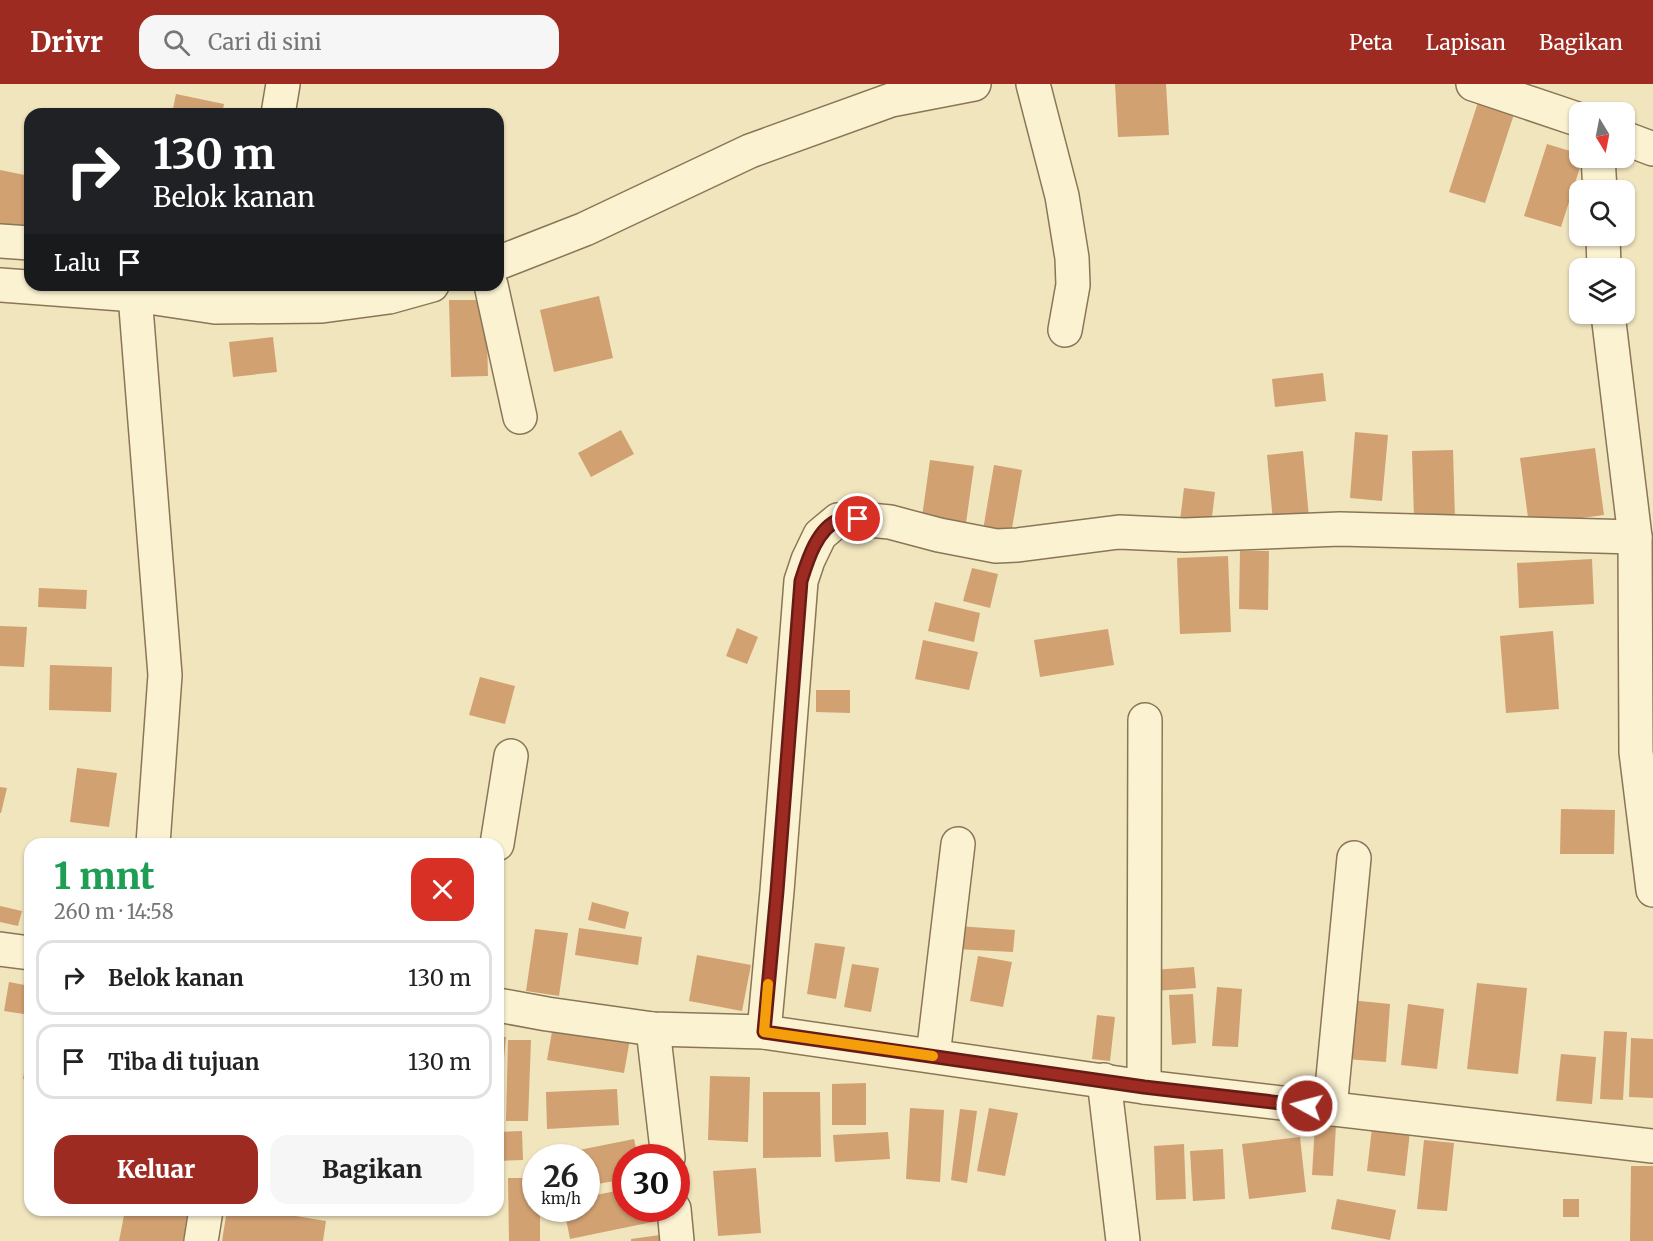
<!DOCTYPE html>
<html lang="id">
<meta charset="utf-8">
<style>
body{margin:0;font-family:Merriweather,serif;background:#f6f6f6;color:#222;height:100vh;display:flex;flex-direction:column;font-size:22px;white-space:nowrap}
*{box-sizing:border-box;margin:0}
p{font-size:20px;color:#767676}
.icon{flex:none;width:33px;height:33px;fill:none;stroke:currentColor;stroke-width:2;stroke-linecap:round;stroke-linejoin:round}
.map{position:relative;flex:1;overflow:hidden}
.drawer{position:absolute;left:24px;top:754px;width:480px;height:378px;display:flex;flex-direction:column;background:#fff;border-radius:18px;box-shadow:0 2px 4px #0004}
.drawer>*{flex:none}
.banner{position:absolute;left:24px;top:24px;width:480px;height:183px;border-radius:18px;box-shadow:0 2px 4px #0004;background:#202124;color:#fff;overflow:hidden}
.needle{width:39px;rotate:170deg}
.controls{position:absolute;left:1569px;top:18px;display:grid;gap:12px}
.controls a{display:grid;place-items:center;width:66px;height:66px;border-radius:12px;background:#fff;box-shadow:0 2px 4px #0004;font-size:30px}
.speed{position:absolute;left:522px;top:1060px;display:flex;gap:12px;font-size:30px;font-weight:700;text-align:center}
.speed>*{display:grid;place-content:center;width:78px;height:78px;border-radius:50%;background:#fff;box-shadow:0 2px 4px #0004;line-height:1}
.speed small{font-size:15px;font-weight:400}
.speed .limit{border:9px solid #d22;background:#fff;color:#111}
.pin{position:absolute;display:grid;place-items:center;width:51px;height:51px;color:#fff;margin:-26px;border:3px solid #fff;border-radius:50%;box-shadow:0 2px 6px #0007}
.me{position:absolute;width:66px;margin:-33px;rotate:277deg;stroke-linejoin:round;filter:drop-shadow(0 0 4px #0008)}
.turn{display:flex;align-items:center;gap:21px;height:126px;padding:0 30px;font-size:27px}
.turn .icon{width:78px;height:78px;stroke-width:2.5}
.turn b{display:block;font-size:42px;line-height:51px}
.then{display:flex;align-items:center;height:57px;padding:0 30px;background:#0003;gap:12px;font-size:22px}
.round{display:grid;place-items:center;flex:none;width:63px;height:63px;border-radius:18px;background:#f6f6f6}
.headline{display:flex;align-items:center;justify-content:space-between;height:102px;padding:0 30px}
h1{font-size:36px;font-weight:800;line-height:45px;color:#1e9e55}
.action{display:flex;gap:12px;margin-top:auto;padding:12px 30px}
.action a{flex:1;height:69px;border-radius:18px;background:#9d2b22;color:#fff;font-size:24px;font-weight:800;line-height:69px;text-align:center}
.action a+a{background:#f6f6f6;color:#222}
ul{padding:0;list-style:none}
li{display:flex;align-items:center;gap:18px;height:75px;margin:0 12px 9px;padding:0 18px;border:3px solid #e0e0e0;border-radius:18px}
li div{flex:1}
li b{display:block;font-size:22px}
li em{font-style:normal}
header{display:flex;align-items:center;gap:36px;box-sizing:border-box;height:84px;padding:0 30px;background:#9d2b22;color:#fff}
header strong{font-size:28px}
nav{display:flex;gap:33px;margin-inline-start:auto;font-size:21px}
.search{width:420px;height:54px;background:#f6f6f6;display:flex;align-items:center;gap:15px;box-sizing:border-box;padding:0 21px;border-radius:18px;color:#767676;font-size:22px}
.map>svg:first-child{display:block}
.building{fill:#d1a172}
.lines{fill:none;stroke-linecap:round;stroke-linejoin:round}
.minor-casing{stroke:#8a7656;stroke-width:36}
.minor{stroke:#fbf2d2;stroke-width:33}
.route-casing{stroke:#661c16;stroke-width:15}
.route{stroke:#9d2b22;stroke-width:10}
.slow{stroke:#f59e0b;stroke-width:10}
</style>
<header>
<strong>Drivr</strong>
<div class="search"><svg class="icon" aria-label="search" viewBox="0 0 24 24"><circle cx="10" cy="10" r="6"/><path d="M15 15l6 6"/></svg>Cari di sini</div>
<nav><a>Peta</a><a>Lapisan</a><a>Bagikan</a></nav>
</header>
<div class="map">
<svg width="1653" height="1157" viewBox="0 0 1653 1157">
<rect width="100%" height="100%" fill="#f1e5be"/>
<!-- building -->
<g class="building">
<polygon points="1115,0 1166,0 1169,51 1118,53"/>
<polygon points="176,10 224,20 222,30 172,30"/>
<polygon points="1480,12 1516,24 1485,119 1449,108"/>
<polygon points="1547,60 1580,70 1580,74 1583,74 1561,143 1524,132"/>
<polygon points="0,86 30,92 30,145 0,139"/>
<polygon points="599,212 613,274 554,288 540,226"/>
<polygon points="449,216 486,216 488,292 451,293"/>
<polygon points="273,253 277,288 233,293 229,258"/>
<polygon points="1323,289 1326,317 1275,323 1272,295"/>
<polygon points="621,346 634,370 591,393 578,369"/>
<polygon points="1355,348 1388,351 1382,417 1350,414"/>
<polygon points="1595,364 1604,431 1529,441 1520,374"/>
<polygon points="1453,366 1455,434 1414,435 1412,367"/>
<polygon points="1303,367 1309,434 1273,438 1267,371"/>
<polygon points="930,376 974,382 965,446 921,440"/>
<polygon points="994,381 1022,386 1010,456 982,452"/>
<polygon points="1184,404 1215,408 1210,449 1179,445"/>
<polygon points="1240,467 1269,467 1268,526 1239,525"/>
<polygon points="1228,472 1231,548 1180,550 1177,474"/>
<polygon points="1592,475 1594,520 1519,524 1517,479"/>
<polygon points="972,484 998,490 990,524 963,517"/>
<polygon points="39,504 87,506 86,525 38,523"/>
<polygon points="935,518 980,529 974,558 928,547"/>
<polygon points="0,542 27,543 24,583 0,582"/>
<polygon points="737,544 758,553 747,580 726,572"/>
<polygon points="1108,545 1114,581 1040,593 1034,556"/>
<polygon points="1553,547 1559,625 1506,629 1500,552"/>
<polygon points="923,556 978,568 969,606 915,595"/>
<polygon points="50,581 112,583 111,628 49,626"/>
<polygon points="480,593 515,602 505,640 469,631"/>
<polygon points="816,606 850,606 850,629 816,628"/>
<polygon points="77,684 117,689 109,743 70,738"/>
<polygon points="0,703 7,704 1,729 0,729"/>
<polygon points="1561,725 1615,726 1614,770 1560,770"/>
<polygon points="592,818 629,828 625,845 588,836"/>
<polygon points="0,822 22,827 18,842 0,838"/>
<polygon points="957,842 1015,846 1013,868 956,865"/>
<polygon points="579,844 642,853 638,881 575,871"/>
<polygon points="535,845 568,849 559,912 526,907"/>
<polygon points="815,859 845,863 836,915 807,910"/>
<polygon points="697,871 751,881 742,927 689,917"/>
<polygon points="978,872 1012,878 1003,923 970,917"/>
<polygon points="852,880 879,884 871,928 844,923"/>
<polygon points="1194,883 1196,904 1155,907 1153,886"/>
<polygon points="9,898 30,902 30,931 4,927"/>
<polygon points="1477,899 1527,904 1518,990 1467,985"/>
<polygon points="1217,903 1242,905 1238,963 1212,962"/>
<polygon points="1193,910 1196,959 1172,961 1169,911"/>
<polygon points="1350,916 1390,920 1386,978 1346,975"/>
<polygon points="1408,920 1444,925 1437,985 1401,981"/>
<polygon points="1097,931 1115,933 1110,977 1092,975"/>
<polygon points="553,942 630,955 624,989 547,976"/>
<polygon points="1604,947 1627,948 1623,1016 1600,1015"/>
<polygon points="498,952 506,953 500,1017 498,1017"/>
<polygon points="1631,954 1653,955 1653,1014 1629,1013"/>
<polygon points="508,956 531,956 528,1037 506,1037"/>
<polygon points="29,957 30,957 30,996 23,995"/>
<polygon points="1561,970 1596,973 1592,1020 1556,1017"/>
<polygon points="710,992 750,993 748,1058 708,1056"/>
<polygon points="866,999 866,1041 832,1041 832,1000"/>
<polygon points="617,1005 619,1041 547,1045 546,1008"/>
<polygon points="763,1008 820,1008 821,1073 763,1074"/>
<polygon points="910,1024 944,1026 940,1098 906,1095"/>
<polygon points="989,1024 1018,1029 1005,1092 977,1087"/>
<polygon points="960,1025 977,1027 967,1099 951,1096"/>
<polygon points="1315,1040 1336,1041 1333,1092 1312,1091"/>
<polygon points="1372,1044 1410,1048 1405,1092 1367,1087"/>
<polygon points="522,1047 523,1076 498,1077 498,1048"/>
<polygon points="888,1048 890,1075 835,1078 833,1051"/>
<polygon points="1300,1053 1306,1108 1249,1115 1242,1060"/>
<polygon points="634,1055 638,1074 626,1074 626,1095 586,1102 586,1074 570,1074 569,1068"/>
<polygon points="1424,1056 1454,1059 1447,1127 1417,1125"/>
<polygon points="1184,1060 1186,1115 1156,1116 1154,1062"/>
<polygon points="1223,1065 1225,1115 1193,1117 1190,1067"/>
<polygon points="1631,1082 1653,1082 1653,1157 1630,1157"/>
<polygon points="756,1084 761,1149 718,1152 713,1087"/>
<polygon points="508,1094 536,1094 536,1125 540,1125 540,1157 509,1157"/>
<polygon points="626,1105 626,1125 655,1125 657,1137 570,1155 564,1125 586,1125 586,1113"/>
<polygon points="1337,1115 1396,1126 1390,1156 1331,1145"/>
<rect x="1563" y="1115" width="16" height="18"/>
<polygon points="125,1126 166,1126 188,1131 183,1157 119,1157"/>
<polygon points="227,1126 260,1126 326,1137 323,1157 222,1157"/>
<polygon points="660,1151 661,1157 631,1157 631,1155"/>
</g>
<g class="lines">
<defs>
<g id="minor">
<polyline points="1033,0 1062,112 1072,174 1073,201 1065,246"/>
<polyline points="1473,0 1580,36"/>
<polyline points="278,30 283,0"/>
<polyline points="1624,54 1653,65"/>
<polyline points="1598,74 1600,106"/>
<polyline points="1603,152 1604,184"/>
<polyline points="0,157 30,159"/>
<polyline points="498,179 585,145 750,67 891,16 974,0"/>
<polyline points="0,201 135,211 215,223 322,222 389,213 432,201"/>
<polyline points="491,201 520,333"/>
<polyline points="135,211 165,591 153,760"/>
<polyline points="1608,230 1635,453 1636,668 1653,806"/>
<polyline points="497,760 511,672"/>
<polyline points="0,865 30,869"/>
<polyline points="498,921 547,930 653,945 764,948 1144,1003 1653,1062"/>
<polyline points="653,945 668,1074"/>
<polyline points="764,948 777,807 801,497 808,476 820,451 838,436 858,435 890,438 939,451 996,462 1018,461 1119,448 1185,451 1340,445 1635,453"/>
<polyline points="933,972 958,760"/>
<polyline points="1104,996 1123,1157"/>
<polyline points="1144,1003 1145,636"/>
<polyline points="1330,1025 1354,774"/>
<polyline points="674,1125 677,1157"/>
<polyline points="201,1157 206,1126"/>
</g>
</defs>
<!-- minor casing -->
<use href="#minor" class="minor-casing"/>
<!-- minor -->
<use href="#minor" class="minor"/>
</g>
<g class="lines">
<defs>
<path id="route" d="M858 435C852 435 844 434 839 436 817 444 807 478 801 497L777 807 764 948 1144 1003 1307 1022"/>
</defs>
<!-- route casing -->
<use href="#route" class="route-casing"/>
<!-- route -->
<use href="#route" class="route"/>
<!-- slow -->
<polyline class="slow" points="768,900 764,948 933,972"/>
</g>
</svg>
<div class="controls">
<a><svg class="needle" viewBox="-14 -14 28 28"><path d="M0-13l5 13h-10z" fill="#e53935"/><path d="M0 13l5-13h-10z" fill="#767676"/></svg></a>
<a><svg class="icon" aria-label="search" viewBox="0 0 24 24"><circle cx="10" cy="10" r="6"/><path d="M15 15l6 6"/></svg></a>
<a><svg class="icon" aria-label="layers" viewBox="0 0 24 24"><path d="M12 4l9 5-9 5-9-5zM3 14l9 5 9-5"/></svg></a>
</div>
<div class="speed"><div>26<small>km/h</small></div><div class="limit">30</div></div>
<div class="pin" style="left:858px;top:435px;background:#d93025"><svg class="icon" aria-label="arrive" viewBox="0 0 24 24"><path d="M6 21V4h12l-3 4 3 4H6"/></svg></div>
<svg class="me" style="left:1307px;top:1022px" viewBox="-20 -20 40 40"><circle r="17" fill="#9d2b22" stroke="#fff" stroke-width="3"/><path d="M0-11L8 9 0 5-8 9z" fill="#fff"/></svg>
<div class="banner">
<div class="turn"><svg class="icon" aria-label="right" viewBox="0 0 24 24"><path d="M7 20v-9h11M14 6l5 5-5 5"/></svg><div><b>130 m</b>Belok kanan</div></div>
<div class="then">Lalu<svg class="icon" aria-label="arrive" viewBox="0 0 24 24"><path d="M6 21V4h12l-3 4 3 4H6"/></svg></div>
</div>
<section class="drawer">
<div class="headline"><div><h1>1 mnt</h1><p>260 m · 14:58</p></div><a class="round" style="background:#d93025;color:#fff"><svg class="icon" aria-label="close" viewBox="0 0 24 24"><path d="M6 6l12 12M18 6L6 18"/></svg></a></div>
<ul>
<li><svg class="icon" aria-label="right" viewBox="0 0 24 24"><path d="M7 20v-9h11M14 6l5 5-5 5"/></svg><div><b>Belok kanan</b></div><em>130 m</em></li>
<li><svg class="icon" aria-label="arrive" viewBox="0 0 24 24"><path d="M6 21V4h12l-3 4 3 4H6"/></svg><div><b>Tiba di tujuan</b></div><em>130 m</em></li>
</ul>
<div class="action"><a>Keluar</a><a>Bagikan</a></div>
</section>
</div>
